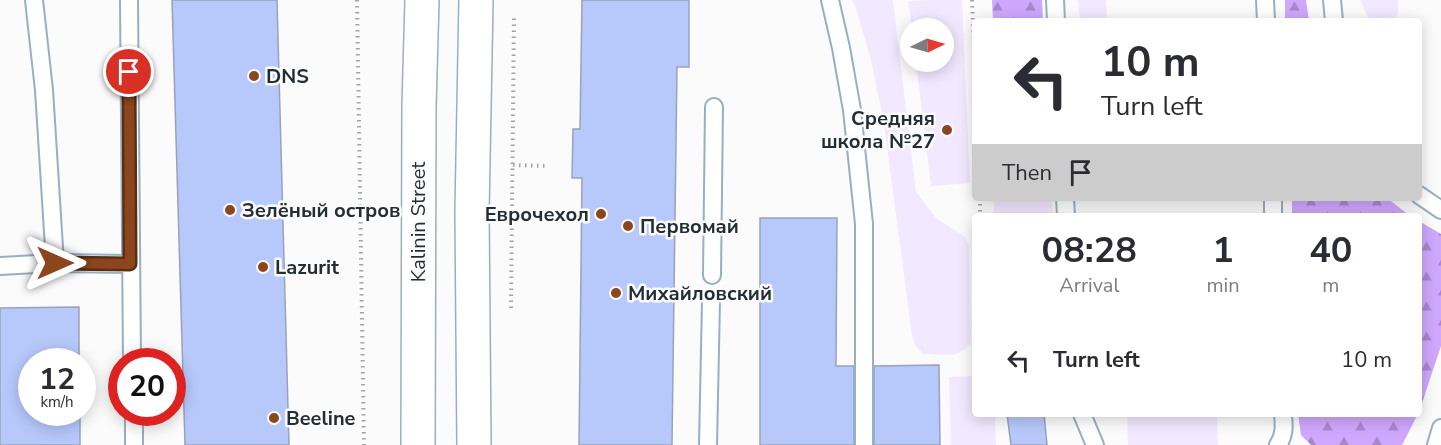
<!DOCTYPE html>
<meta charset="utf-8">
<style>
body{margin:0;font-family:"Nunito Sans",sans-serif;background:#f2f2f3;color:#2b2b33;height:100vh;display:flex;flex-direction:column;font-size:22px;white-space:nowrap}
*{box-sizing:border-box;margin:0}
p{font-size:20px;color:#7c7c81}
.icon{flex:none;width:33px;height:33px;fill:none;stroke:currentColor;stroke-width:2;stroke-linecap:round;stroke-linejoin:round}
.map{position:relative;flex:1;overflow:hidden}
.sheet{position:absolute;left:972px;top:213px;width:450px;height:204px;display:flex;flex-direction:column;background:#fff;border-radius:6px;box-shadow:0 3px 15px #0003}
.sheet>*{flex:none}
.hud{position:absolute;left:972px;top:18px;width:450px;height:183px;border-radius:6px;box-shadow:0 3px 15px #0003;background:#fff;color:#2b2b33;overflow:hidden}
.needle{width:39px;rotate:85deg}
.tools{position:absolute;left:900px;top:18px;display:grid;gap:12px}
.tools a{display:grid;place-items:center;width:54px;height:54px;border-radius:50%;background:#fff;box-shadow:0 3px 15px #0003;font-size:30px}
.speed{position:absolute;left:18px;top:348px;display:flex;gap:12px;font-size:30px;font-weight:700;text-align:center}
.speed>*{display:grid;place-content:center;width:78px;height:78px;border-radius:50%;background:#fff;box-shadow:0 3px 15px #0003;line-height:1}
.speed small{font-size:15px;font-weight:400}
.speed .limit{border:9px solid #d22;background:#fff;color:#111}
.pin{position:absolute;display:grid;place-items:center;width:51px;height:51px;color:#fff;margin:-26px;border:3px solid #fff;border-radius:50%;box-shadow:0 2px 6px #0007}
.me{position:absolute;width:66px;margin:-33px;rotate:90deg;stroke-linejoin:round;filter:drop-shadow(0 0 4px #0008)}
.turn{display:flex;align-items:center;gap:21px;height:126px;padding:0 30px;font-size:27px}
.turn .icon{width:78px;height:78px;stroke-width:2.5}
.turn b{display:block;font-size:42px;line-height:51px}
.then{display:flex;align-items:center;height:57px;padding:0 30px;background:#0003;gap:12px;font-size:22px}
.eta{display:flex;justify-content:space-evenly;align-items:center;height:102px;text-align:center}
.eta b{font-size:36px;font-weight:700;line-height:42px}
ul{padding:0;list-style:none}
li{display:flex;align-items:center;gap:18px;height:90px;padding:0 30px}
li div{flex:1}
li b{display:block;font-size:22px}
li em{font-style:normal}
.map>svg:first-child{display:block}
.green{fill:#f2e8ff}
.forest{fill:url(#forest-firs)}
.building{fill:#b7c8fb;stroke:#9aa2bb;stroke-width:1.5}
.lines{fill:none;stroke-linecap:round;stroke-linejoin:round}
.lane-casing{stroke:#97b0c1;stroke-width:20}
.highway-casing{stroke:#97b0c1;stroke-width:36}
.path{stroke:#a1a5a8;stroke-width:4;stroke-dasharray:1.5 4.5;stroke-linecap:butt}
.lane{stroke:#fff;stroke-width:16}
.highway{stroke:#fff;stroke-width:33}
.route-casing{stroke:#5a2e13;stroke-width:15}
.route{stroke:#8b461d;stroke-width:10}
.poi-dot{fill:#8b461d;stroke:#fbfbfb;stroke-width:2}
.labels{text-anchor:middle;stroke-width:5;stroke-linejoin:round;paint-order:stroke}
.poi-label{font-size:20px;font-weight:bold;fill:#232d34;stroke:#fbfbfb;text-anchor:start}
.street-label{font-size:20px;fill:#232d34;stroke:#fbfbfb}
</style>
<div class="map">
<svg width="1441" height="445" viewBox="0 0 1441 445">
<defs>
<pattern id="forest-firs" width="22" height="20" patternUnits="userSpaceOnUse" patternTransform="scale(1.5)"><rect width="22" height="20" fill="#cfa7fc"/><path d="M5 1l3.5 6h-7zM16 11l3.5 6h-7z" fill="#a888cd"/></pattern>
</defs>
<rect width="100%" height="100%" fill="#fbfbfb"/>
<!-- green -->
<g class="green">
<polygon points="852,0 893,0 916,192 936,218 965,237 969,246 971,342 965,350 953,355 924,354 916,347 912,336 884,123 871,60 856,8"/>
<polygon points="929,0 962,0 970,183 931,186 916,62 944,62 944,28 912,28 908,1"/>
<polygon points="1078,0 1106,0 1107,21 1080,21"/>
<polygon points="1360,0 1398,0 1398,13 1395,21 1371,21 1369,19"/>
<polygon points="994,198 1052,198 1053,216 994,216"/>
<polygon points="975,376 975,414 995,414 996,445 951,445 949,377"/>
<polygon points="1127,414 1217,414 1218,445 1128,445"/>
</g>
<!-- forest -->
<g class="forest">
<polygon points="992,0 1042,0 1043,21 993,21"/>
<polygon points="1285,0 1306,0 1309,21 1285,21"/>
<polygon points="1292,198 1387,198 1410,216 1292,216"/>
<polygon points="1419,221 1441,234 1441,346 1419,412"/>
<polygon points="1298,414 1418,414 1402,445 1311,445 1301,435"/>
</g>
<!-- building -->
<g class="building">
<polygon points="172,0 277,0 289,445 185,445"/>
<polygon points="582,0 689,0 689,67 677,67 672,445 579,445 582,178 572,178 573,129 580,129"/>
<polygon points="760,218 837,218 836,366 854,366 854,445 760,445"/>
<polygon points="79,307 79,362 32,362 32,412 80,412 80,445 0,445 0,308"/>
<polygon points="939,365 940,445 874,445 874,366"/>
<polygon points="1007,414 1044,414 1047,445 1011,445"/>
</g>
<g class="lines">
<defs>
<g id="lane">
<polyline points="34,0 44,90 55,263"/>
<polyline points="129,0 132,362"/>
<polyline points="830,0 841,48 852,110 864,224 864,445"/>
<polyline points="1055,0 1056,21"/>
<polyline points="1265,0 1266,21"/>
<polyline points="1332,0 1334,21"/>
<polyline points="1419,195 1441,210"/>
<polyline points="1065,198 1066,216"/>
<polyline points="1273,198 1273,216"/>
<polyline points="0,266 55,263 130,264"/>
<polyline points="712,275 714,107"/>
<polyline points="134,412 134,445"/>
<polyline points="1082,414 1095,445"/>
<polyline points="708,445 711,301"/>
<path d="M1278 445C1285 435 1284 425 1283 414"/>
<polyline points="1436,445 1441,428"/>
</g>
<g id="highway">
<polyline points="418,445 419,107 422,0"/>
<polyline points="474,445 472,212 476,0"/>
</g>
</defs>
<!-- lane casing -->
<use href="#lane" class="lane-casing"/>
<!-- highway casing -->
<use href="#highway" class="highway-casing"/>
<!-- path -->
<g class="path">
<polyline points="357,0 364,445"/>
<polyline points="972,0 975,67"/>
<polyline points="513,165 548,166"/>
<polyline points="980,198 980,216"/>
<polyline points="511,308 514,16"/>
</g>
<!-- lane -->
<use href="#lane" class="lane"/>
<!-- highway -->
<use href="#highway" class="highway"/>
</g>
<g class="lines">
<defs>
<polyline id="route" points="55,263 130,264 129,72"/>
</defs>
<!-- route casing -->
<use href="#route" class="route-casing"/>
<!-- route -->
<use href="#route" class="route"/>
</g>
<!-- markers -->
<g class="poi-dot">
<circle cx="254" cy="76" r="6"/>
<circle cx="947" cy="130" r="6"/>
<circle cx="230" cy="210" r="6"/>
<circle cx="601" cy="214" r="6"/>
<circle cx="628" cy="226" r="6"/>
<circle cx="263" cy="267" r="6"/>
<circle cx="616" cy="293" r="6"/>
<circle cx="274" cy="418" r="6"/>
</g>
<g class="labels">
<!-- poi labels -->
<g class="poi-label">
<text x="266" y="83">DNS</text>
<text x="935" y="125" text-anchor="end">Средняя<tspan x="935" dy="23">школа №27</tspan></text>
<text x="242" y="217">Зелёный остров</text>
<text x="589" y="221" text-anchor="end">Еврочехол</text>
<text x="640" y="233">Первомай</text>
<text x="275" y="274">Lazurit</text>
<text x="628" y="300">Михайловский</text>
<text x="286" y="425">Beeline</text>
</g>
<!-- street labels -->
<g class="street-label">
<text transform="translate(418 222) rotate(-90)" y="7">Kalinin Street</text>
</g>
</g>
</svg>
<div class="tools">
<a><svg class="needle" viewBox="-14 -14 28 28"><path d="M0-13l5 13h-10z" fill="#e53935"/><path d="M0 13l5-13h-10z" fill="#7c7c81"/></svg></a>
</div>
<div class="speed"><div>12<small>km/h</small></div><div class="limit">20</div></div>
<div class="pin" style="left:129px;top:72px;background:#d93025"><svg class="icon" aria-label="arrive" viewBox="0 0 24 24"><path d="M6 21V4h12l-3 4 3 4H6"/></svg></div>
<svg class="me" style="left:55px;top:263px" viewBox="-20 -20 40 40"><path d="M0-17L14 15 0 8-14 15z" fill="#8b461d" stroke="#fff" stroke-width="4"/></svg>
<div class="hud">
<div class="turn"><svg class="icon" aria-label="left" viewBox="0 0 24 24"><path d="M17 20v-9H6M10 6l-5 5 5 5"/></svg><div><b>10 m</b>Turn left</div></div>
<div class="then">Then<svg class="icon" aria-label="arrive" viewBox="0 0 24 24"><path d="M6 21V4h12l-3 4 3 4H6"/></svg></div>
</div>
<section class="sheet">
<div class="eta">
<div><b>08:28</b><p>Arrival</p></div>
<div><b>1</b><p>min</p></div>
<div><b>40</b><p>m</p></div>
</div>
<ul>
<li><svg class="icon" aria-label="left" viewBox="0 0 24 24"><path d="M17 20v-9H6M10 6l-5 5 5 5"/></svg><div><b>Turn left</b></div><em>10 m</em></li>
</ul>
</section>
</div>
